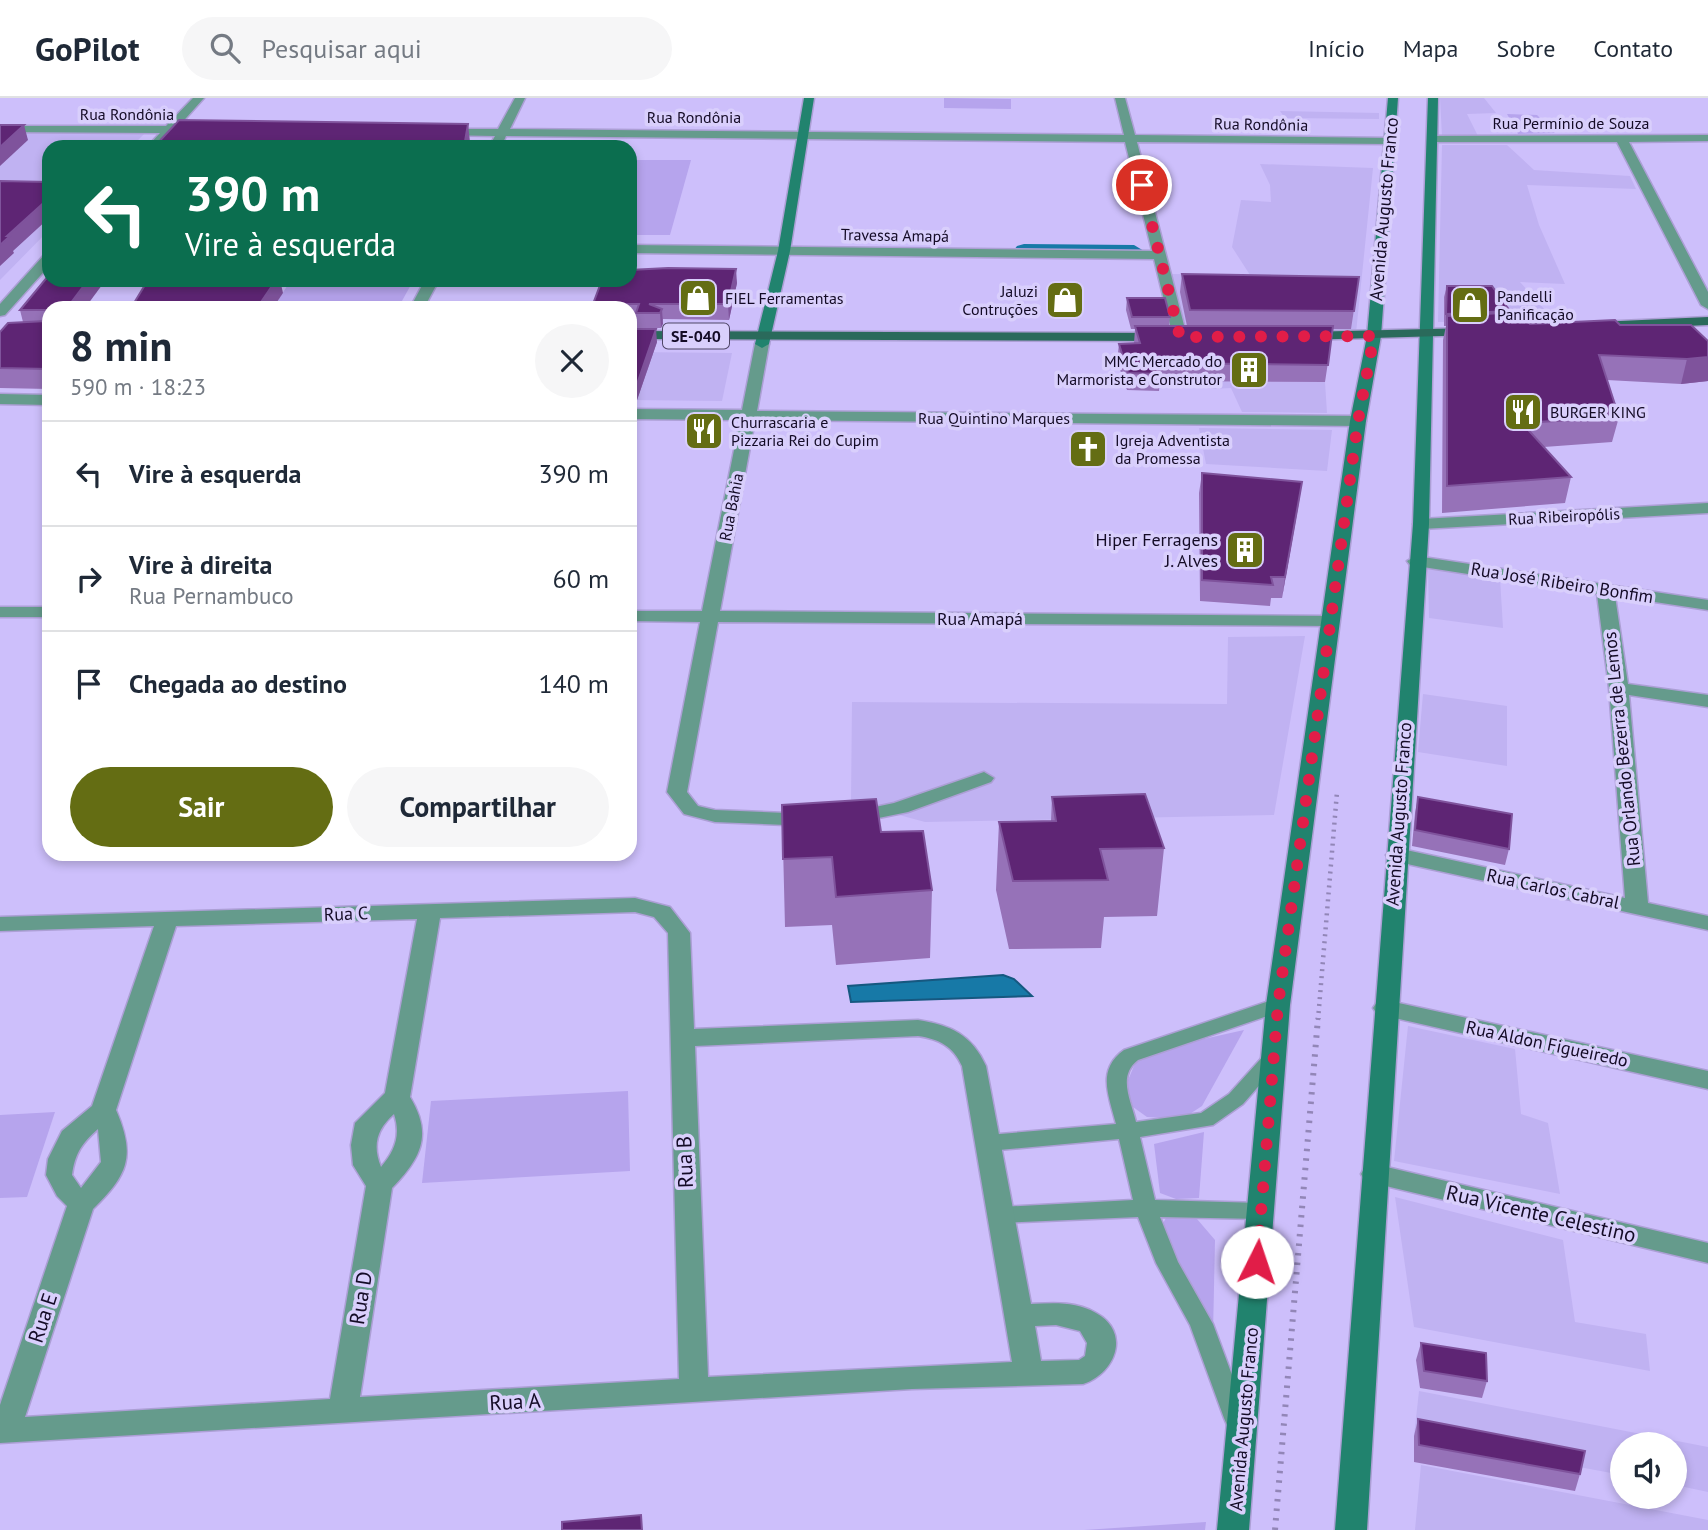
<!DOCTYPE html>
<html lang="pt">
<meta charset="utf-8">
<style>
body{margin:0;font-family:"PT Sans",sans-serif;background:#f6f6f7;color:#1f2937;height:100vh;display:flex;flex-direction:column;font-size:26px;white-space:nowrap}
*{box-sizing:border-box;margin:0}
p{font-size:23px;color:#747a83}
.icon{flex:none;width:38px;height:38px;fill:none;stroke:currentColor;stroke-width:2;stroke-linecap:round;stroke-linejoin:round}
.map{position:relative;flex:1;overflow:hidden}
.sheet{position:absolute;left:42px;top:203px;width:595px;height:560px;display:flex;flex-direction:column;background:#fff;border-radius:21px;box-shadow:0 4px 10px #0003}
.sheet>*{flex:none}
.guide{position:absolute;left:42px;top:42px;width:595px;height:147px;border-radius:21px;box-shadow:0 4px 10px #0003;background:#0b6e4f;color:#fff;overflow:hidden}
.fabs{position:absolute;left:1610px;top:1334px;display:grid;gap:14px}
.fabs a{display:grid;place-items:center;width:77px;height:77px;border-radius:50%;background:#fff;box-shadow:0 4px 10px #0003;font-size:35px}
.pin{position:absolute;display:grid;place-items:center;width:60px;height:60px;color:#fff;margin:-30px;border:4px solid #fff;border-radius:50%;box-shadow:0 2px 7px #0007}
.me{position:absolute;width:77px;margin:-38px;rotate:4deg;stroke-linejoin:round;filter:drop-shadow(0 0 5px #0008)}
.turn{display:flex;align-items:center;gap:24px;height:147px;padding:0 28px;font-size:32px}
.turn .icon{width:91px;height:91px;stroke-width:2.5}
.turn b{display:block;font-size:49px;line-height:60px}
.round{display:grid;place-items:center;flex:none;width:74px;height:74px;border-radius:37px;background:#f6f6f7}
.overview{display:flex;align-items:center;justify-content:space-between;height:119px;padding:0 28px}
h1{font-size:42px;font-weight:700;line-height:52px}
.button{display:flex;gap:14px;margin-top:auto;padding:14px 28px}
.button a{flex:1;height:80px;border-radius:42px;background:#646d13;color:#fff;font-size:28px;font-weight:700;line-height:80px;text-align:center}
.button a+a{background:#f6f6f7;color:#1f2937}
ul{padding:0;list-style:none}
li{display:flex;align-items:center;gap:21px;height:105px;padding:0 28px;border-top:2px solid #e0e1e3}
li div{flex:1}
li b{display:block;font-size:26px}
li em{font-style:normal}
header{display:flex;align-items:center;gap:42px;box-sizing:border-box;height:98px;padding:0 35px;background:#fff;border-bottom:2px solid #e0e1e3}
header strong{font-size:33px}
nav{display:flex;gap:38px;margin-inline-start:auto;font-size:24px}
.search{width:490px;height:63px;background:#f6f6f7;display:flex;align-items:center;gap:18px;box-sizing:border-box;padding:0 24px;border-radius:38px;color:#747a83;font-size:26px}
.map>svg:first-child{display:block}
.built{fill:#c0b2f2}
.green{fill:#b6a4ed}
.water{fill:#1779a7;stroke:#165880;stroke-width:2}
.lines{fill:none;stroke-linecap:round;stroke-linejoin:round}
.canal{fill:#1779a7;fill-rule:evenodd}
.lane-casing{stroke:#ac9fd5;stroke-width:3}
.street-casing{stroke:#ac9fd5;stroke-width:3}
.secondary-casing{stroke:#ac9fd5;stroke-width:3}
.primary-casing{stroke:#ac9fd5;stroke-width:3}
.path-far1{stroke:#9286b7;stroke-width:4.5;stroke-dasharray:2 5;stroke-linecap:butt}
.path{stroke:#9286b7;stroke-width:6;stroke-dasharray:2.5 7;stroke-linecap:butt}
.lane{fill:#659b8c;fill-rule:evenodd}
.street{fill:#659b8c;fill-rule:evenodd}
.secondary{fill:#21836e;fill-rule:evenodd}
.primary{fill:#2a6a5b;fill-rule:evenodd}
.wall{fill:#9672b8}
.shaded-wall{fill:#7f539c}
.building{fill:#5e2574;stroke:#7f539c;stroke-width:2}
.route{stroke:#e11d48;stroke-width:12;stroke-dasharray:0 21.6}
.labels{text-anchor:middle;stroke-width:7;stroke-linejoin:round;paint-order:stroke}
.far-street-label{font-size:16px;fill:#140b26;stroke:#d9cffc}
.far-poi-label{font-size:16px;fill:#140b26;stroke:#d9cffc;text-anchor:start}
.shield{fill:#d9cffc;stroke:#4f4666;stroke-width:2}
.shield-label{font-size:16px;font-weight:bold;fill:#140b26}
.street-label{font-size:18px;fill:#140b26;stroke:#d9cffc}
.poi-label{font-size:18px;fill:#140b26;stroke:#d9cffc;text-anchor:end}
.near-street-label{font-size:21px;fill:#140b26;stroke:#d9cffc}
</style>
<header>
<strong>GoPilot</strong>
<div class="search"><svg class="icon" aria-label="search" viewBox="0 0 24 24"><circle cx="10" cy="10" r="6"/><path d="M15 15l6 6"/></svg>Pesquisar aqui</div>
<nav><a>Início</a><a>Mapa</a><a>Sobre</a><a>Contato</a></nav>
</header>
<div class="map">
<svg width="1708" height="1432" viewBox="0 0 1708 1432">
<rect width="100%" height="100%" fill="#cdbffb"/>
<!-- built -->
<g class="built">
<polygon points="1440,0 1484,0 1496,15 1467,16 1478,38 1442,38"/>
<polygon points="1280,13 1379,15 1379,21 1285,20"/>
<polygon points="0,34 145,35 131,49 49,49 49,132 0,182"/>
<polygon points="1442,47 1507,47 1534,72 1630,78 1636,91 1527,87 1539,127 1565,186 1520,184 1554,222 1438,224"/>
<polygon points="1260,66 1373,70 1356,235 1187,235 1171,176 1250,177 1232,149 1241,102 1271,104 1270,87"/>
<polygon points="630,254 732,255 722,303 630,302"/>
<polygon points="1209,283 1325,284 1327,315 1242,314 1231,290 1211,291"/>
<polygon points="1199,330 1332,332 1327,373 1206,366"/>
<polygon points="1428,471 1500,480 1503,530 1429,520"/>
<polygon points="1305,538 1274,717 925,724 851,704 852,604 1227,606 1228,539"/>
<polygon points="1423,596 1507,608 1507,668 1418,654"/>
<polygon points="1408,928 1515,951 1521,1016 1548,1025 1560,1096 1394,1063"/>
<polygon points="1395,1099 1563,1142 1575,1224 1646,1236 1650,1273 1414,1229"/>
<polygon points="1419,1293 1708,1349 1708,1394 1675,1387 1675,1346 1622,1346 1622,1377 1414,1338"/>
<polygon points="1421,1367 1708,1422 1708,1432 1415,1432"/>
</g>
<!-- green -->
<g class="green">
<polygon points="944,0 1011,1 1011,11 944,10"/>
<polygon points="1507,16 1537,17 1555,35 1518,36"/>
<polygon points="630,62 691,62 670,137 630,137"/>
<polygon points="289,185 412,185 398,210 273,210"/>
<polygon points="1244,932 1202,1008 1182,1021 1147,1019 1133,1009 1126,987 1136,963 1190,944"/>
<polygon points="628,993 630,1073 422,1085 431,1003"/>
<polygon points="55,1014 27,1099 0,1100 0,1017"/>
<polygon points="1204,1034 1199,1100 1176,1101 1160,1095 1154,1046"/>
<polygon points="1167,1118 1197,1121 1215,1142 1213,1236 1160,1131"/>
<polygon points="1206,1424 1205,1432 1084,1432"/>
</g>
<!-- water -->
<polygon class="water" points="1003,877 1014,881 1032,898 851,904 848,888"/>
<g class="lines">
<!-- canal -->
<polygon class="canal" points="1024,146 1134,147 1144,153 1134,159 1017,156 1014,152 1017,148"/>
<defs>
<path id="lane" d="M1278 900 1285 902 1288 907 1285 912 1138 962C1117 978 1131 1002 1136 1024L1201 1015 1229 996 1266 955H1280L1283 960 1243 1006 1213 1027 1140 1039 1155 1102 1260 1105 1268 1107 1271 1113 1268 1119 1260 1121 1160 1119 1178 1164 1213 1226 1248 1320 1245 1327 1236 1330 1227 1327 1224 1320 1190 1227 1156 1165 1138 1119 1001 1125 993 1123 990 1117 993 1111 1001 1109 1133 1102 1119 1041 988 1053 980 1050 977 1045 980 1040 988 1037 1116 1026C1109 998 1096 972 1124 952Z"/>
<g id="street">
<polygon points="193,0 204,0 178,29 197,29 203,32 197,35 172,35 159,49 147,49 160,35 0,34 0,28 166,28"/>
<polygon points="515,0 525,0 510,31 1124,37 1115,0 1125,0 1135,37 1389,40 1395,43 1389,46 1137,44 1187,239 1180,243 1173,239 1154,161 630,155 630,147 1152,153 1125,44 506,38 501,49 489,49 495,38 440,37 434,34 440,31 498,31"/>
<polygon points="1708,37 1708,43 1629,44 1708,194 1708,211 1701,207 1617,44 1434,44 1428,41 1434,38"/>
<polygon points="49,156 49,168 5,217 0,218 0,206 44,157"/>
<polygon points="425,182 439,182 424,210 410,210"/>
<polygon points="762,242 769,246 757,313 1358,318 1366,323 1358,328 755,322 720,513 1330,518 1339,523 1330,528 718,524 687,694 698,708 715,712 810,716 821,722 810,728 715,724 684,716 667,694 700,524 630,523 630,513 702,513 740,322 630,321 630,311 742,312 755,246"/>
<polygon points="0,296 49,297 49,307 0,306"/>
<polygon points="1708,405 1708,415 1421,431 1413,426 1421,421"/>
<polygon points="1416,458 1708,502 1708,512 1615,498 1628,586 1708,597 1708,609 1629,597 1648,805 1708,818 1708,832 1389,762 1386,757 1397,750 1625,800 1609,590 1597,496 1410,467 1407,463"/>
<rect x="0" y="509" width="49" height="10"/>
<polygon points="984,674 994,680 991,684 908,714 849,726 838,720 842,716 894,705"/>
<path d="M635 800 670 809 690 835 694 931 918 922C951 927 972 937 986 968L1031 1206C1053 1205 1076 1203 1096 1215 1131 1234 1116 1275 1083 1286L912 1291 0 1345V1307L67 1108 57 1098 46 1077 48 1061 62 1033 92 1008 154 828 0 833V819ZM635 814 654 819 668 835 679 1281 360 1299 392 1090C421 1060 433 1037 410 999L440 820ZM417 821 385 995 355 1025 351 1047 353 1067 366 1088 330 1301 25 1319 93 1111C128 1077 136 1058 116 1012L176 828ZM918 938C939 941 953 948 962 968L1012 1264 708 1279 695 948ZM394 1016C401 1037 395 1053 381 1069 372 1047 377 1031 394 1016ZM98 1031 101 1064 81 1090 72 1077C75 1055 82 1045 98 1031ZM1056 1227 1080 1233 1087 1245 1085 1258 1079 1262 1041 1263 1035 1228Z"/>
<polygon points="1385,902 1708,973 1708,991 1377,916 1373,910 1377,904"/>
<polygon points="1374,1066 1708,1145 1708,1165 1365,1083 1361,1076 1365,1069"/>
</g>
<g id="secondary">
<polygon points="804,0 814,0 790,153 769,246 762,250 755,246 778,153"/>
<polygon points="1388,0 1398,0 1381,238 1366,323 1290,907 1249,1432 1217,1432 1266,907 1350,323 1367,238"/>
<polygon points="1428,0 1438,0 1429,426 1367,1432 1335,1432 1413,426"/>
</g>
<g id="primary">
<polygon points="1708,219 1708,227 1598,232 1591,228 1598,224"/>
<polygon points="1471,230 1478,234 1476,237 1304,242 1297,238 1304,234"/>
<polygon points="630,233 1163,235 1170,239 1163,243 630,241"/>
</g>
</defs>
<!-- lane casing -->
<use href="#lane" class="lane-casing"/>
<!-- street casing -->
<use href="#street" class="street-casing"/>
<!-- secondary casing -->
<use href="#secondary" class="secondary-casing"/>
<!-- primary casing -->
<use href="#primary" class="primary-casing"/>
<!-- path-far1 -->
<polyline class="path-far1" points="1318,922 1337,694"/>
<!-- path -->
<polyline class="path" points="1275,1432 1318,920"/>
<!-- lane -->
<use href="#lane" class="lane"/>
<!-- street -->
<use href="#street" class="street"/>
<!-- secondary -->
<use href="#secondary" class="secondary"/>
<!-- primary -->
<use href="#primary" class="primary"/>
</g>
<!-- wall -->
<g class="wall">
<polygon points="1182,176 1359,179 1351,231 1333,231 1325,284 1160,283 1159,293 1127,292 1117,263 1119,246 1134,245 1135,231 1131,231 1126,212 1127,200 1170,219 1169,228 1187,228 1180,194"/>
<polygon points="49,182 117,182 116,183 105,183 49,210 49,291 0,290 0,234 23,224 20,212"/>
<polygon points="737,185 729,222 663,221 661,230 637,230 637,221 630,221 630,210 593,210 593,206"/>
<polygon points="1447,188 1510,213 1510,215 1530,226 1620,227 1708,243 1708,283 1681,286 1607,282 1619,319 1612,344 1544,349 1571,379 1565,405 1442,415 1443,242 1446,228 1444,228 1444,199"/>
<polygon points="630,235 657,244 637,302 630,301"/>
<polygon points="1202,375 1302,384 1282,500 1271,500 1270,508 1200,503 1199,395"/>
<polygon points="1052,699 1164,750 1157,818 1104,819 1101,850 1009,851 996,792 999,724 1051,723"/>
<polygon points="1418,699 1509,751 1505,767 1412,748 1415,715"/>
<polygon points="782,707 881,734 932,792 930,860 836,867 832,827 785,829"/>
<polygon points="1421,1245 1487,1283 1482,1300 1420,1290 1416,1262"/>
<polygon points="1418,1321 1580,1376 1575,1393 1414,1364 1414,1338"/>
</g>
<!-- shaded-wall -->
<g class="shaded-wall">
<polygon points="468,26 470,44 469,49 464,49"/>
<polygon points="24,27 28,42 0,68 0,49"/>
<polygon points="49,100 49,120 13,153 14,155 0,168 0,147 7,138"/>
<polygon points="736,171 737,185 729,222 728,206"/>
<polygon points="88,182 105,182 105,183 85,210 67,210"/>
<polygon points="276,182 280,182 283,195 273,210 257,210"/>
<polygon points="662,211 663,226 661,230 660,215"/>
<polygon points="656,231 657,244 637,302 636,289"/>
<polygon points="1708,259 1708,283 1681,286 1687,261"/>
<polygon points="1302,384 1299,404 1282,500 1285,479"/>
<polygon points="631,522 634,550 630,564 630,527"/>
</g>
<!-- building -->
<g class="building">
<polygon points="179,22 468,26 464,49 154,49"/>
<polygon points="0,27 24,27 0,49"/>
<polygon points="0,83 49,84 49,100 7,138 10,138 0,147"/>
<polygon points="668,170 736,171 728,206 649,206 662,211 660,215 636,215 639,206 593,206 602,182 630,182 630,172"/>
<polygon points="1182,176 1359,179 1354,213 1190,212"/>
<polygon points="49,177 49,182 88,182 67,210 49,210 49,233 47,235 49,235 49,271 0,270 0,234 8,225 46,223 46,212 20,212"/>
<polygon points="148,182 276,182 257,210 131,210"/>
<polygon points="1447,188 1492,188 1510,213 1446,216"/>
<polygon points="1127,200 1165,200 1170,219 1132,219"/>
<polygon points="1521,214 1530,226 1615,222 1620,227 1691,227 1708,243 1708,259 1687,261 1599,257 1619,319 1522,325 1571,379 1447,388 1447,218"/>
<polygon points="1135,228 1333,228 1328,267 1158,265 1160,276 1128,275 1119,246 1140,245"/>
<polygon points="631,231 656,231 636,289 630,289 630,235"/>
<polygon points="1202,375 1302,384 1285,479 1271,479 1273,487 1202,482"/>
<polygon points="1145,696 1164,750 1100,751 1108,782 1013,783 999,724 1056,723 1052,699"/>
<polygon points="1418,699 1512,716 1509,751 1415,732"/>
<polygon points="876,701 881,734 923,733 932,792 836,799 832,759 783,761 782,707"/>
<polygon points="1421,1245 1486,1255 1487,1283 1424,1273"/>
<polygon points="1418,1321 1585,1353 1580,1376 1419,1347"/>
<polygon points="641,1417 642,1432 562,1432 562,1424"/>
</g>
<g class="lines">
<!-- route -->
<polyline class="route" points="1142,87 1180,239 1374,238 1358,323 1278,907 1257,1164"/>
</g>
<!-- icons -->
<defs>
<symbol id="shop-square" viewBox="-11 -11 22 22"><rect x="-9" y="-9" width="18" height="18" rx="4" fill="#646d13" stroke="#d9cffc"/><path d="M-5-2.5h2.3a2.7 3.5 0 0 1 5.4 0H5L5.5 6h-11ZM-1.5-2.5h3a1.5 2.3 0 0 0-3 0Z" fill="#fff"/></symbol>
<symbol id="building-square" viewBox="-11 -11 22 22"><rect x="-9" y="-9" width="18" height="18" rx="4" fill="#646d13" stroke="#d9cffc"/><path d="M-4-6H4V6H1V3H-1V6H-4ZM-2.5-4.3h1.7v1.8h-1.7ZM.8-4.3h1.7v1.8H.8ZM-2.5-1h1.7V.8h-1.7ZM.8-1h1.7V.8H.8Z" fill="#fff"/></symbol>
<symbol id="restaurant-square" viewBox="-11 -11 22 22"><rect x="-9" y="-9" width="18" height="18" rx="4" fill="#646d13" stroke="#d9cffc"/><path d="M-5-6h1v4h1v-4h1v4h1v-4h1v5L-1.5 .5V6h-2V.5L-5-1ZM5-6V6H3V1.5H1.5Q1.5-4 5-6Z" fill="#fff"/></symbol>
<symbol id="church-square" viewBox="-11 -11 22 22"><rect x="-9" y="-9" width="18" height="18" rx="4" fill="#646d13" stroke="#d9cffc"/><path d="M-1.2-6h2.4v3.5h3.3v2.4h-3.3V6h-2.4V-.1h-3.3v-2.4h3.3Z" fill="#fff"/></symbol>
</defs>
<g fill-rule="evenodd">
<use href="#shop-square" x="676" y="178" width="44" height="44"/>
<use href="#shop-square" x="1043" y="180" width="44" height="44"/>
<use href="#shop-square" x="1448" y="185" width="44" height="44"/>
<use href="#building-square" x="1227" y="250" width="44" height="44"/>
<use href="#restaurant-square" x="1501" y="292" width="44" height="44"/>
<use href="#restaurant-square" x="682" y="311" width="44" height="44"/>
<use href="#church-square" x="1066" y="329" width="44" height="44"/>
<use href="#building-square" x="1223" y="430" width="44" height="44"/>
</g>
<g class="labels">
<!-- far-street labels -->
<g class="far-street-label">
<text x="127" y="22">Rua Rondônia</text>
<text x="694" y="25">Rua Rondônia</text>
<text x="1571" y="31">Rua Permínio de Souza</text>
<text transform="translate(1261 26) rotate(1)" y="6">Rua Rondônia</text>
<text transform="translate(895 137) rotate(1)" y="6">Travessa Amapá</text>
<text x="994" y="326">Rua Quintino Marques</text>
<text transform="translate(731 409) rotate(-79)" y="6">Rua Bahia</text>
<text transform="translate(1564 418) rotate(-3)" y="6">Rua Ribeiropólis</text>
</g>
<!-- far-poi labels -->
<g class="far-poi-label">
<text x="1038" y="199" text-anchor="end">Jaluzi<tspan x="1038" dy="18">Contruções</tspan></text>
<text x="1497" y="204">Pandelli<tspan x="1497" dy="18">Panificação</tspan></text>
<text x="725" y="206">FIEL Ferramentas</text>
<text x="1222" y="269" text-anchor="end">MMC Mercado do<tspan x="1222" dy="18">Marmorista e Construtor</tspan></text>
<text x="1550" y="320">BURGER KING</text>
<text x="731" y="330">Churrascaria e<tspan x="731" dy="18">Pizzaria Rei do Cupim</tspan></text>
<text x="1115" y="348">Igreja Adventista<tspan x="1115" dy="18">da Promessa</tspan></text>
</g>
<!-- shield labels -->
<rect class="shield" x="663" y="225.5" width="66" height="25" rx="5"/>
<g class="shield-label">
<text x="696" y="244">SE-040</text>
</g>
<!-- street labels -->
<g class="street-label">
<text transform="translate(1384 111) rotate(-85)" y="6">Avenida Augusto Franco</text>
<text transform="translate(1562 485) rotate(9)" y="6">Rua José Ribeiro Bonfim</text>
<text x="980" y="527">Rua Amapá</text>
<text transform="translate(1622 651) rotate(-96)" y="6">Rua Orlando Bezerra de Lemos</text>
<text transform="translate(1399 716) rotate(-86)" y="6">Avenida Augusto Franco</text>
<text transform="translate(1553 791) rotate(12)" y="6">Rua Carlos Cabral</text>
<text transform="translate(346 816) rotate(-2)" y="6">Rua C</text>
<text transform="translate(1547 946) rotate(12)" y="6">Rua Aldon Figueiredo</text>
<text transform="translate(1244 1321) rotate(-85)" y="6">Avenida Augusto Franco</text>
</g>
<!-- poi labels -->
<g class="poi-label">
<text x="1218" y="448">Hiper Ferragens<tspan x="1218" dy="21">J. Alves</tspan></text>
</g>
<!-- near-street labels -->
<g class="near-street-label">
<text transform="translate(685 1064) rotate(-92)" y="7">Rua B</text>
<text transform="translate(1541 1116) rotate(13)" y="7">Rua Vicente Celestino</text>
<text transform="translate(361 1200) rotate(-81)" y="7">Rua D</text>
<text transform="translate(43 1220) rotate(-72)" y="7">Rua E</text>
<text transform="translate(515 1304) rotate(-3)" y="7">Rua A</text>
</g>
</g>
</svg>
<div class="fabs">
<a><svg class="icon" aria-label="sound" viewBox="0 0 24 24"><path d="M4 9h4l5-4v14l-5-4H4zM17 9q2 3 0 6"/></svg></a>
</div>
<div class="pin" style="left:1142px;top:87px;background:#d93025"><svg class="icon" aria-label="arrive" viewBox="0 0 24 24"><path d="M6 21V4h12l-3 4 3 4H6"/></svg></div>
<svg class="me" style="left:1257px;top:1164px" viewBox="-20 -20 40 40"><circle r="19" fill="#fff"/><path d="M0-13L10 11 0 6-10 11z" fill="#e11d48"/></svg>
<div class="guide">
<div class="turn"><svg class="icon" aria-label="left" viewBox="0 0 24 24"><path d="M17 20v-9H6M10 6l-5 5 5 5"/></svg><div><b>390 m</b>Vire à esquerda</div></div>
</div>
<section class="sheet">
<div class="overview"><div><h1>8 min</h1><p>590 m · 18:23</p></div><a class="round"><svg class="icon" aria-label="close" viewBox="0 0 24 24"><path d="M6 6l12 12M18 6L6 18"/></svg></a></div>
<ul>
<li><svg class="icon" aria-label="left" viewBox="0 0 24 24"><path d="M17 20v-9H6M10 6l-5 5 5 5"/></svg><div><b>Vire à esquerda</b></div><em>390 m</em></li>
<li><svg class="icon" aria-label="right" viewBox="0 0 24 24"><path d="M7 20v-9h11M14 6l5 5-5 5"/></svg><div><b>Vire à direita</b><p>Rua Pernambuco</p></div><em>60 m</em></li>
<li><svg class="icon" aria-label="arrive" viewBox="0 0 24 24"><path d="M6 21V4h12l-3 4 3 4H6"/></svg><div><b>Chegada ao destino</b></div><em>140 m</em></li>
</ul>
<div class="button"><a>Sair</a><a>Compartilhar</a></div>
</section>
</div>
